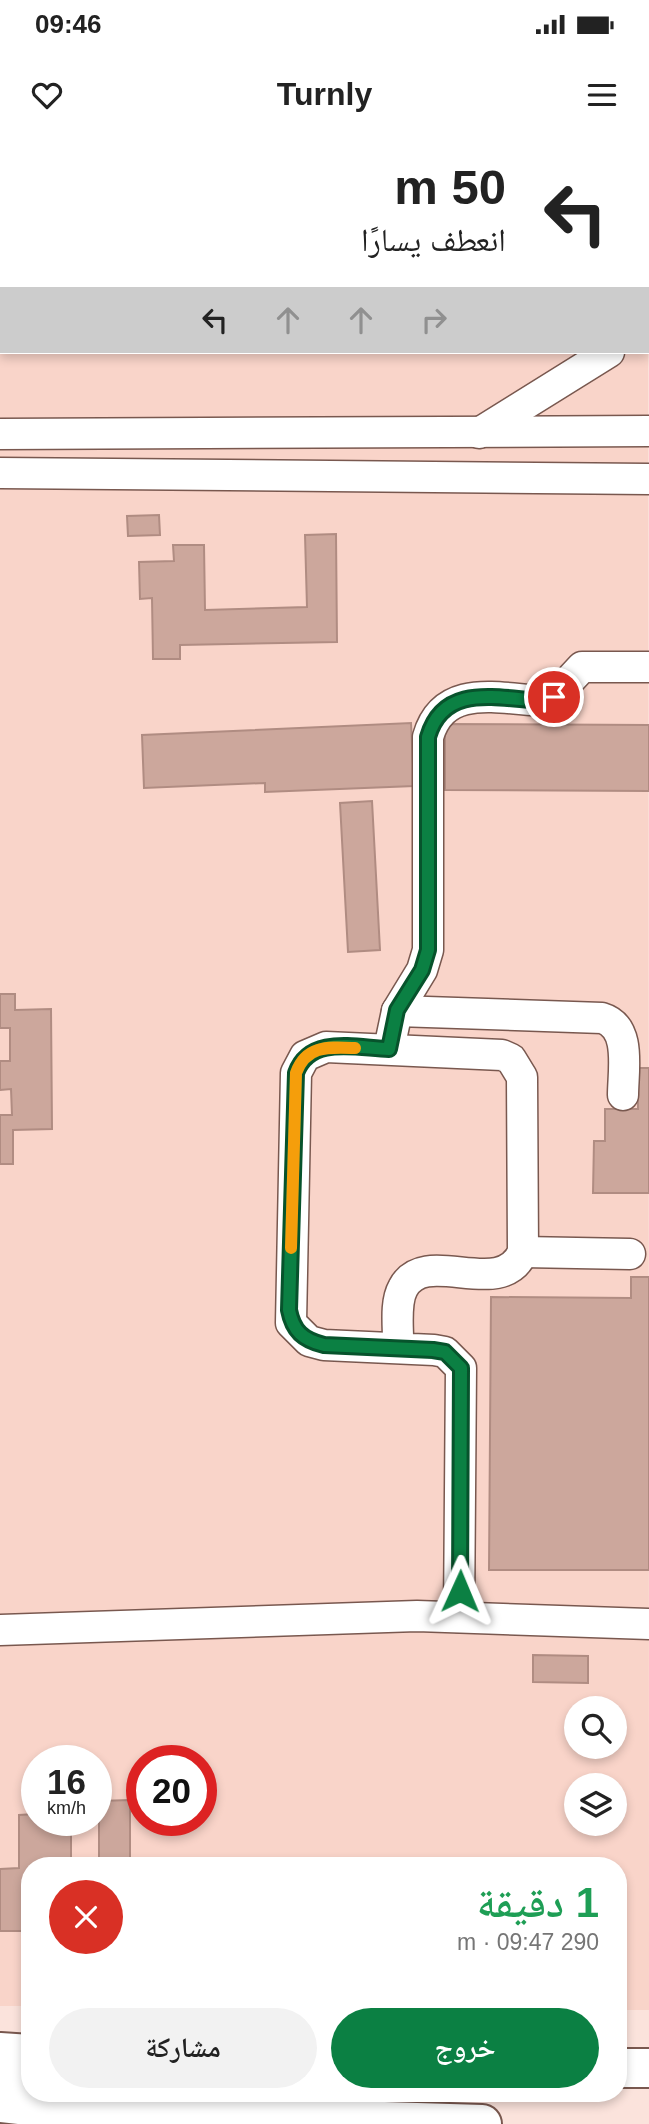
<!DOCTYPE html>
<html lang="ar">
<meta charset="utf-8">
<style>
body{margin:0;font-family:Arial,"Noto Naskh Arabic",sans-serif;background:#f2f2f2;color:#222;direction:rtl;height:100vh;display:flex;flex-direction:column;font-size:26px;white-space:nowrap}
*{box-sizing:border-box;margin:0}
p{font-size:23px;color:#767676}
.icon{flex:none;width:38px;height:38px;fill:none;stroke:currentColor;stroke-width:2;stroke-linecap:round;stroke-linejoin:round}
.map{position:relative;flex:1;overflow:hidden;direction:ltr}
.sheet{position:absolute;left:21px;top:1717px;width:606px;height:245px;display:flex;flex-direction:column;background:#fff;border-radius:28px;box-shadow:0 4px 10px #0003;direction:rtl}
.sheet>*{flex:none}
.top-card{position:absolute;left:0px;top:0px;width:649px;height:214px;box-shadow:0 4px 10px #0003;direction:rtl;background:#fff;color:#222;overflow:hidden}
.fabs{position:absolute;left:564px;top:1556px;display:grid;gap:14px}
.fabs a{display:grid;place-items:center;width:63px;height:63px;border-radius:50%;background:#fff;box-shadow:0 4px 10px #0003;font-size:35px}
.speed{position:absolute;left:21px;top:1605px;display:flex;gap:14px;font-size:35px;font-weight:700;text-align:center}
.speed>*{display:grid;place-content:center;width:91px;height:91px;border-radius:50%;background:#fff;box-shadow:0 4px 10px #0003;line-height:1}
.speed small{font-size:18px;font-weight:400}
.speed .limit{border:10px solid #d22;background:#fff;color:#111}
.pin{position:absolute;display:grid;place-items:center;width:60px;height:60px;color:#fff;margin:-30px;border:4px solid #fff;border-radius:50%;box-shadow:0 2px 7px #0007}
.me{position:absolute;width:77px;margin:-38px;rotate:1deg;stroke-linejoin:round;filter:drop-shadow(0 0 5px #0008)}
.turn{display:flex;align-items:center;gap:24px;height:147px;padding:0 28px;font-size:32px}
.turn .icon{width:91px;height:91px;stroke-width:2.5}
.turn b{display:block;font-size:49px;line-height:60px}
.lanes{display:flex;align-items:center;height:66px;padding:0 28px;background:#0003;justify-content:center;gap:35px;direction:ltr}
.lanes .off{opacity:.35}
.round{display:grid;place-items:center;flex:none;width:74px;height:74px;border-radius:37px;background:#f2f2f2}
.summary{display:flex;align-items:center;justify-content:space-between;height:119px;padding:0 28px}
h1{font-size:42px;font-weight:600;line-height:52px;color:#1e9e55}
.cta{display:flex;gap:14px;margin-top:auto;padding:14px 28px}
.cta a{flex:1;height:80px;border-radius:42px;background:#0b8043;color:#fff;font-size:28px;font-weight:600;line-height:80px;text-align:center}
.cta a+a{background:#f2f2f2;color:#222}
.status{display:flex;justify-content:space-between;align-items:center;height:49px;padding:0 35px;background:#fff;direction:ltr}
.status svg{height:19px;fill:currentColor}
header{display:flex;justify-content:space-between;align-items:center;height:91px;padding:0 28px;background:#fff;font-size:32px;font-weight:600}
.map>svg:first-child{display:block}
.built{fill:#f9d4c9;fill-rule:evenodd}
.building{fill:#cca79c;stroke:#b08c82;stroke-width:2}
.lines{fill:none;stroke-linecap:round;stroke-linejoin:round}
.minor-casing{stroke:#79584f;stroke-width:33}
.major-casing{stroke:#79584f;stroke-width:42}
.highway-casing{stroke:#79584f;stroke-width:42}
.minor{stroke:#fff;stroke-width:30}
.major{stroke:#fff;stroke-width:38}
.highway{stroke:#fff;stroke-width:38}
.route-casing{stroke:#07532c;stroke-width:18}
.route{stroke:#0b8043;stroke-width:12}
.slow{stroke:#f59e0b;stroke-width:12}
</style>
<div class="status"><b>09:46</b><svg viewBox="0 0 49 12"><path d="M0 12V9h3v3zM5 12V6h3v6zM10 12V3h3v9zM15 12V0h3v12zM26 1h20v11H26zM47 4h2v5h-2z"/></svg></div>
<header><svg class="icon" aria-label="menu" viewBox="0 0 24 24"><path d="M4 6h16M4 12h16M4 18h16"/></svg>Turnly<svg class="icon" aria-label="heart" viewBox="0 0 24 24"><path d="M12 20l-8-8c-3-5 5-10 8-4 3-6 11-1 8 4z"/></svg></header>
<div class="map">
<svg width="649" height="1984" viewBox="0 0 649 1984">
<rect width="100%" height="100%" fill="#fbe3dc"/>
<!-- built -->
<path class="built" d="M648 65 649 1870H618V1726H30V1866H0V67L2 212H648ZM576 1568H614V1606H576ZM37 1620H96V1680H37ZM142 1620H201V1680H142ZM576 1645H614V1684H576Z"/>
<!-- building -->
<g class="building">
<polygon points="159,375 160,395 128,396 127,376"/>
<polygon points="336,394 337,502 180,505 180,519 153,519 152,458 140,459 139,422 174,421 173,405 204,405 205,470 307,467 305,395"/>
<polygon points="411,583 414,646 265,652 265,643 144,648 142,595"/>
<polygon points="445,584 649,585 649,651 445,650"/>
<polygon points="372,661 380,810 348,812 340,663"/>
<polygon points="0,854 15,854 15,870 51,869 52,989 13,990 13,1024 0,1024 0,975 12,975 11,949 0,950 0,921 10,921 10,888 0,888"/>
<polygon points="638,928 649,928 649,1053 593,1053 594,1001 605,1001 605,969 638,969"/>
<polygon points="631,1137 649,1137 649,1430 489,1430 491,1157 631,1158"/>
<polygon points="533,1515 588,1516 588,1543 533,1542"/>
<polygon points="130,1660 130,1726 99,1726 99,1661"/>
<polygon points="36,1667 37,1680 71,1680 71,1726 30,1726 30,1791 0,1791 0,1729 19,1728 19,1675 36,1674"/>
</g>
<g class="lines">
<defs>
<g id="minor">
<polyline points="45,0 48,2"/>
<polyline points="199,0 200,2"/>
<polyline points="101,2 105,0"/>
<polyline points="648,17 649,17"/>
<polyline points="648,188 649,187"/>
<polyline points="479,293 609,212"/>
<polyline points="0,294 649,291"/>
<polyline points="0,333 649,339"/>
<path d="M397 871 602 878C632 887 623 930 623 955"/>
<path d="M389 909 397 871 422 830 428 810V597C444 542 499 559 544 561L554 557 582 527H649"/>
<polyline points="523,1112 630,1114"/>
<path d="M398 1208C399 1191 394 1164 403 1148 425 1105 501 1162 523 1112L522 937 511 919 502 915 326 907 305 916 296 933 291 1183 309 1201 324 1205 434 1210 445 1212 461 1228 459 1477"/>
<polyline points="0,1490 417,1476 649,1484"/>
</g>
<g id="major">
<polyline points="0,1912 30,1914"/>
<polyline points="618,1928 649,1928"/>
</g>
<g id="highway">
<polyline points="0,1942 30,1932"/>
<polyline points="0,1963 85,1972 482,1984"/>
</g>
</defs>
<!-- minor casing -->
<use href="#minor" class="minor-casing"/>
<!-- major casing -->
<use href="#major" class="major-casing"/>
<!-- highway casing -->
<use href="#highway" class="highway-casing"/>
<!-- minor -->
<use href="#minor" class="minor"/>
<!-- major -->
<use href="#major" class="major"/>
<!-- highway -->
<use href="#highway" class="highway"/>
</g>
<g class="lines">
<defs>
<path id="route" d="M460 1451 461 1228 445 1212 433 1210 324 1205C303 1200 293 1191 289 1170L296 933C310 895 356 908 389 909L397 870 422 830 428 810V597C444 542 499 559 544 561L554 557"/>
</defs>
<!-- route casing -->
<use href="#route" class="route-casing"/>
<!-- route -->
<use href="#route" class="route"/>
<!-- slow -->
<path class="slow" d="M291 1108 296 933C306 905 328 907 355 908"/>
</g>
</svg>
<div class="fabs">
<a><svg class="icon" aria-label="search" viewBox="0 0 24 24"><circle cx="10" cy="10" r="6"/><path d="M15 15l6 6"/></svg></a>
<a><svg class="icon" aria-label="layers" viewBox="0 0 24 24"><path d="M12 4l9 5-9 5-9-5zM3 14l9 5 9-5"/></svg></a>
</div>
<div class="speed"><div>16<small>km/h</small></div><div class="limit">20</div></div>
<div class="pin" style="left:554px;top:557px;background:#d93025"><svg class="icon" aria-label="arrive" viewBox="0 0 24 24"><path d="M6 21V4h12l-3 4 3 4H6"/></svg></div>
<svg class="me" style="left:460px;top:1451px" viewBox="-20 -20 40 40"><path d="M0-17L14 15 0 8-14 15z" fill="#0b8043" stroke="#fff" stroke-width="4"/></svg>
<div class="top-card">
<div class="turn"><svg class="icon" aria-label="left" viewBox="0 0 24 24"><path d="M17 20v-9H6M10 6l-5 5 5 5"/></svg><div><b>50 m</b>انعطف يسارًا</div></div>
<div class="lanes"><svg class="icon" aria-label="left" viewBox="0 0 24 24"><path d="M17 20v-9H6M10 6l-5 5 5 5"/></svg><svg class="icon off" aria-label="ahead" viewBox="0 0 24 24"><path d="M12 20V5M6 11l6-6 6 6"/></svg><svg class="icon off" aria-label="ahead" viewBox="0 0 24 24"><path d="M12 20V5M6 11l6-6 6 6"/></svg><svg class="icon off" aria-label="right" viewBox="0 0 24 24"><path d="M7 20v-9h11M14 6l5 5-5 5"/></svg></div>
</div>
<section class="sheet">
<div class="summary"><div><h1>1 دقيقة</h1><p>290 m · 09:47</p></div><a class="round" style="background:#d93025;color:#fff"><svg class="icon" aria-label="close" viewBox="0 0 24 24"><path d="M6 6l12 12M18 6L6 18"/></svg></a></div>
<div class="cta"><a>خروج</a><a>مشاركة</a></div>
</section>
</div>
